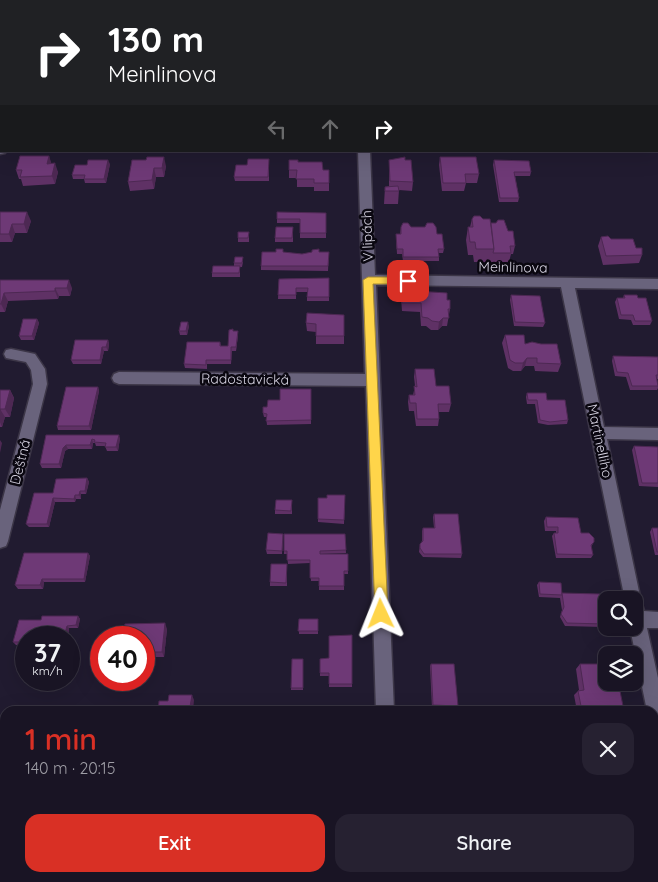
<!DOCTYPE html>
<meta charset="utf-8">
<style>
body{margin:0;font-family:Quicksand,sans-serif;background:#262131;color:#f1f3f6;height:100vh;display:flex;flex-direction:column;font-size:19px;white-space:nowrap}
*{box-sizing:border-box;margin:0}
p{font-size:16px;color:#9f9ea6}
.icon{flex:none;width:28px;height:28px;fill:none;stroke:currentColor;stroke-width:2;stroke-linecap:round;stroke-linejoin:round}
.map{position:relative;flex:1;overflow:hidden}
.sheet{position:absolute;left:0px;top:706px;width:659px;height:176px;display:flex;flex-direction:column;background:#191424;border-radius:15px 15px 0 0;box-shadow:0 5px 20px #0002,0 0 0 1px #373341}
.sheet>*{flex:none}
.hud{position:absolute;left:0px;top:0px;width:659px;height:152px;box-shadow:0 5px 20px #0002,0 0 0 1px #373341;background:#202124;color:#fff;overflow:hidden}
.fabs{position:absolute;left:598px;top:591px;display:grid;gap:10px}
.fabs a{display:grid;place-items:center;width:45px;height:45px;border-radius:10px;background:#191424;box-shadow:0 5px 20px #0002,0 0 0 1px #373341;font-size:25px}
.speed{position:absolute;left:15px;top:626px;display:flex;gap:10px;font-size:25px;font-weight:700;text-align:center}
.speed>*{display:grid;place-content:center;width:65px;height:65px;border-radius:50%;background:#191424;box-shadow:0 5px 20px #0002,0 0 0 1px #373341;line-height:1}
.speed small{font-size:12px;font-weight:400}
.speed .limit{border:8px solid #d22;background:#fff;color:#111}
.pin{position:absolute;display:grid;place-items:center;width:42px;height:42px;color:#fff;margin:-21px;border-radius:10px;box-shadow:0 2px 8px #0006}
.me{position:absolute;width:55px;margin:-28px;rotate:358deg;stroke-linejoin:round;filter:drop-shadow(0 0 4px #0008)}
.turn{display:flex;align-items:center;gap:18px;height:105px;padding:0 25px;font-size:22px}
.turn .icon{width:65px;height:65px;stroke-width:2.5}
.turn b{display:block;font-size:35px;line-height:42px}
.lanes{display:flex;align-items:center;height:48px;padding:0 25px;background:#0003;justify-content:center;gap:25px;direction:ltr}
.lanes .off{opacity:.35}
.round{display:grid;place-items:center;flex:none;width:52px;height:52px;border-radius:15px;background:#262131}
.overview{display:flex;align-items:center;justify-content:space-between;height:85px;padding:0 25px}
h1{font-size:30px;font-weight:600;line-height:38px;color:#d93025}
.button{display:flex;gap:10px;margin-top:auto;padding:10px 25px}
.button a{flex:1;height:58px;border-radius:15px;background:#d93025;color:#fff;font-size:20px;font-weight:600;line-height:58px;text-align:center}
.button a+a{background:#262131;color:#f1f3f6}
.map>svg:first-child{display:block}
.green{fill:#164b32}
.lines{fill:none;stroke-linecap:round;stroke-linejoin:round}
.minor-casing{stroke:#3c3647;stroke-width:3}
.minor{fill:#69637c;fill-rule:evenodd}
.wall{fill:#5f3165}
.shaded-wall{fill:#4d2853}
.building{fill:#6e3976;stroke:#4d2853}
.route{fill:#ffd54a;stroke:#a68a30}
.labels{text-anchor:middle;stroke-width:5;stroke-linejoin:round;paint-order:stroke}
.street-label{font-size:14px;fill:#d6d3e1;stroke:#0a0710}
</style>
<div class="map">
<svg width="658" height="882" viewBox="0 0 658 882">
<rect width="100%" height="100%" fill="#211b30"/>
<!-- green -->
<polygon class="green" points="140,878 363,878 363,882 141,882"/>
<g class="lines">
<defs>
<g id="minor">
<rect x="351" y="0" width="10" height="1"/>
<polygon points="0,146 1,151 6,151 5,153 0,154"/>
<polygon points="358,151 370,151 375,275 658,279 658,289 575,288 604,427 658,428 658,440 607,439 641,601 644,611 658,612 658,628 647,628 658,678 658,730 654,728 654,711 647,711 630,628 634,628 634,600 625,600 561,287 376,285 394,711 376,711 366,386 119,384 114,382 112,378 114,374 119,372 365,374"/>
<polygon points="11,349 35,354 45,369 47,384 8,541 6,546 0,548 0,510 33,384 31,370 26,362 6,358 4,354 6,350"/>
<polygon points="0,718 5,720 5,740 0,738"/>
<polygon points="654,861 658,861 658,881 647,878 654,878"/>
<polygon points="5,874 5,878 36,878 35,882 1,882"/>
<polygon points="95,878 115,878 116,882 96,882"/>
<rect x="382" y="878" width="20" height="4"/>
</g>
</defs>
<!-- minor casing -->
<use href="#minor" class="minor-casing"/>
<!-- minor -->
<use href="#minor" class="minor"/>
</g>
<!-- wall -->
<g class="wall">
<rect x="0" y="111" width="1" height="26"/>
<polygon points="49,156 51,164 58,172 55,184 23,186 21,179 19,179 16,170"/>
<polygon points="440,157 479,174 477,183 466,183 464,191 442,191 439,165"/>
<polygon points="269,159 269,181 235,181 234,177 247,165"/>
<polygon points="132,160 166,166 164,177 156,177 154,189 130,191 128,182"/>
<polygon points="389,160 405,160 413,182 412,191 399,190 398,204 384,204 385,187 389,186"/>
<polygon points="494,160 531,172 530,176 515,176 519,198 518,202 499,202 493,165"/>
<polygon points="298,162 323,170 329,170 329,191 314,191 314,187 297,187 297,178 289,178 289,170"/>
<polygon points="110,164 106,183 85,183 84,179 73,179 72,175"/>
<polygon points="0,212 31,221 27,233 15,233 12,242 0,242"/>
<polygon points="326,213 326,238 300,238 300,223 277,223 277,219"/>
<polygon points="472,219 483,219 508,231 515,246 513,254 511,254 509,262 474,262 473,255 468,255 466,240 468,227 470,227"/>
<polygon points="293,227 293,242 275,242 275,238"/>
<polygon points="401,227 411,227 437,234 444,249 443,253 439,253 439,261 403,261 402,254 397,254 396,239 396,234 400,234"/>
<polygon points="249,236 249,242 238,242 238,238"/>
<polygon points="601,237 611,239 636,248 642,255 639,263 603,265 598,246"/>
<polygon points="283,252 302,254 329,252 328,271 261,270 261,266"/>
<polygon points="243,262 242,267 240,267 240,277 212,277 212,273 234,266 234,263"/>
<polygon points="329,278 329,301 307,301 307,292 296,292 296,299 278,299 279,279"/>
<polygon points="0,280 72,288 70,296 59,296 58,299 8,301 5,312 0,312"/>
<polygon points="402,290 447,300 450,309 447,326 442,326 438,330 431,330 426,326 421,326 420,312 402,311 401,298"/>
<polygon points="511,295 545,323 543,327 514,326 510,300"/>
<polygon points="624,295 638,298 652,321 650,325 633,325 631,320 619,319 615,302 617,298 623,298"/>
<polygon points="344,315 344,344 316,344 316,332 307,331 306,323"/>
<polygon points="37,319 39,323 34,340 21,340 19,336"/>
<polygon points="189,326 187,335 180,335 179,331"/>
<polygon points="233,331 238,335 236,351 232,351 231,364 207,364 207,369 185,368 184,364 220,342 221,346 228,346"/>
<polygon points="505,335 525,344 561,364 558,372 535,371 534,366 525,366 521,371 513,371 508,368 502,343"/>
<polygon points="108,340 109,344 108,351 104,351 101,364 73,364 71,360"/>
<polygon points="613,356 658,357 658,379 657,379 658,388 657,390 630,390 626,377 615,376 612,361"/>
<polygon points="415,369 436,386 451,404 449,412 439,412 439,419 438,426 416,426 414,411 409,411 408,402 409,395 413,395 415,386 414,377"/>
<polygon points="98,387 99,391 91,430 58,430 57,426"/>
<polygon points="311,389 311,424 267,425 266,417 264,417 263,413 267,407 280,400"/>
<polygon points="0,390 10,390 14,398 10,417 5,417 2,427 0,427"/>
<polygon points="527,393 547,400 568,420 567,424 548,425 538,423 535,404 527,404 526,397"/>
<polygon points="46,435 120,438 118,451 107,451 105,446 96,446 95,443 93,443 92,449 68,449 65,451 61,468 42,468 40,464"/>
<polygon points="634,446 658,447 658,487 639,486 632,450"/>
<polygon points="87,478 89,482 86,494 81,494 81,499 76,499 75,502 55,502 49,527 29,527 26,524 53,493"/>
<polygon points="345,495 344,524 318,522 318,498 327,498"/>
<polygon points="292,500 292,514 275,514 275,510"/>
<polygon points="434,514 462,554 461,558 423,557 419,552 420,544 422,541 422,531 423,528 434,528 433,517"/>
<polygon points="546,517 581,533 594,542 591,547 593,555 591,558 556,558 552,536 554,533 556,533 556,531 545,531 544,521"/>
<polygon points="652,528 658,528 658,555 655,555 650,532"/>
<polygon points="345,534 346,553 321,554 348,554 348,574 344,574 344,590 319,590 319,581 311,581 310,563 288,564 287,554 284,554 284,551"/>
<polygon points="283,537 282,554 267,554 266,550"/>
<polygon points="88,553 90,556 85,582 44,582 43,589 18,589 15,585"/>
<polygon points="287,564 287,586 270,586 270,582"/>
<polygon points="539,582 562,593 605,624 603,627 565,626 560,617 562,610 560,598 539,597 537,585"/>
<polygon points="78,616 80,619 78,628 69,628 68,636 51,636 51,638 26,638 26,645 16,645 13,642 41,620"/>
<rect x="299" y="619" width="19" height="15"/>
<polygon points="167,629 164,657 144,657 144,638"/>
<polygon points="352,635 352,687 329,687 329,676 320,676 320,659 329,658"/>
<polygon points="303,659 303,690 291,690 291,688"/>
<polygon points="431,664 458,706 457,708 432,708 430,666"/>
<polygon points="580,664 624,711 577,711 574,695 579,690 576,669"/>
</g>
<!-- shaded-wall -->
<g class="shaded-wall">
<polygon points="49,156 52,165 47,164"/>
<polygon points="164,157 166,166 164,177 162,168"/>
<polygon points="108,160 110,164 106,183 104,179"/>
<polygon points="55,163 58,172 55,184 52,176"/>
<polygon points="154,168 156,177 154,189 152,180"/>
<polygon points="27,212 31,221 27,233 24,224"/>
<polygon points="12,224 15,233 12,242 9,234"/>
<polygon points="69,280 72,288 70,296 67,288"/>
<polygon points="55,288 59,296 58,299 55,291"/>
<polygon points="4,293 8,301 5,312 1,304"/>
<polygon points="443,318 442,326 438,330 439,322"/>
<polygon points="37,319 39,323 34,340 32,336"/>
<polygon points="188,322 189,326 187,335 186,331"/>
<polygon points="238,331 238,335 236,351 236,347"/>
<polygon points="108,340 109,344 108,351 106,347"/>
<polygon points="102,347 104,351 101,364 100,360"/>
<polygon points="527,358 525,366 521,371 523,363"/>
<polygon points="98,387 99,391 91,430 89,426"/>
<polygon points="10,390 14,398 10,417 5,409"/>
<polygon points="0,409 5,417 2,427 0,422"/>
<polygon points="119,435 120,438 118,451 116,447"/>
<polygon points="92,439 93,443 92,449 90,445"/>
<polygon points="0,440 2,443 0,453"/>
<polygon points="66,445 68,449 65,451 61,468 59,464 63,448"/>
<polygon points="87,478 89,482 86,494 85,491"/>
<polygon points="80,491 81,494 81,499 79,495"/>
<polygon points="75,495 76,499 75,502 74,499"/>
<polygon points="53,498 55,502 49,527 47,524"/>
<polygon points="88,553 90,556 85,582 84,579"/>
<polygon points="42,579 44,582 43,589 40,585"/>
<polygon points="78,616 80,619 78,628 76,625"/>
<polygon points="165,623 167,629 164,657 162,652"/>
<polygon points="67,626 69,628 68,636 65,633"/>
<polygon points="69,644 71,647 69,662"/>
<polygon points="192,695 194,700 193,711 190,707"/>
</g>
<!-- building -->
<g class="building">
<rect x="0" y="111" width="1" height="17"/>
<polygon points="20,156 49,156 47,164 55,163 52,176 20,177 22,170 16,170"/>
<polygon points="147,157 164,157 162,168 154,168 152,180 128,182 132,160 146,160"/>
<polygon points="405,157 405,160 411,160 413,182 390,181 389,160"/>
<polygon points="440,157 476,157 479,174 465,174 466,183 443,183"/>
<polygon points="248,159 269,159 268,177 234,177 236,165 247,165"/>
<polygon points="88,160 108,160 104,179 84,179 85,175 72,175 75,165 87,165"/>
<polygon points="289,160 298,160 298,162 322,162 323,170 329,170 329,183 314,183 314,179 296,179 297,170 289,170"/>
<polygon points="494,160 529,161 531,172 514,172 519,198 500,198"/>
<polygon points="398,186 399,191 385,191 385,187"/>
<polygon points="0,212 27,212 24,224 12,224 9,234 0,234"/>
<polygon points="277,212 326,213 326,233 300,233 300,219 277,219"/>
<polygon points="474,216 480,216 483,219 490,219 494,249 476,249 475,242 470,242 468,227 473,227 472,219"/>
<polygon points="498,220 504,220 508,231 513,231 515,246 510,246 511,253 493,253 494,249 491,223 496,223"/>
<polygon points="403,223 408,223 411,227 425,227 427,223 433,223 436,227 437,234 442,234 444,249 438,249 439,257 403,257 403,249 397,249 396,234 401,234 401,227"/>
<polygon points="276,227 293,227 292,238 275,238"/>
<polygon points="238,232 249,232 248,238 238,238"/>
<polygon points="608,236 611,239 633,239 636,248 642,248 642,255 606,256 601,237"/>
<polygon points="276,249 283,249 283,252 302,254 312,252 312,250 319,249 319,252 329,252 328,266 261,266 262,252 276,252"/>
<polygon points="235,257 243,257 242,263 234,263"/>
<polygon points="213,266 240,266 239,273 212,273"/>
<polygon points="329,278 329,297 307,297 308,288 296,288 296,295 278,295 279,279"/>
<polygon points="0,280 69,280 67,288 55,288 55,291 4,293 1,304 0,304"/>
<polygon points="402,290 447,293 447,300 450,300 450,309 448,309 449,318 443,318 439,322 432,321 428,318 422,317 421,303 402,303"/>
<polygon points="511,295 540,296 545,323 515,322"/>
<polygon points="624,295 637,295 638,298 646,298 652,321 635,321 633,315 621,315 617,298 625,298"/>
<polygon points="307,313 344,315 344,336 316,336 316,324 306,323"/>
<polygon points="23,319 37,319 32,336 19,336"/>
<polygon points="181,322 188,322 186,331 179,331"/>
<polygon points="233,329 233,331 238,331 236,347 231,347 231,360 206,360 206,365 184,364 187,342 220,342 220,346 228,346 229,330"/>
<polygon points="505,335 524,335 525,344 532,342 541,344 557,344 561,364 537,363 537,358 527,358 523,363 515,363 510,360"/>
<polygon points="75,340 108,340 106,347 102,347 100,360 71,360"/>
<polygon points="613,356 658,357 658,375 656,375 658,386 632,386 628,373 617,372"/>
<polygon points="415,369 434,369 436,386 449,386 451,404 438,404 439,419 417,419 416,403 410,403 409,395 415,395 414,386 417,387"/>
<polygon points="66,387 98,387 89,426 57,426"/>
<polygon points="280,389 311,389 311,420 266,421 267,414 263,413 263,407 267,407 268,400 280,400"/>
<polygon points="0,390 10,390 5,409 0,409 0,411"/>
<polygon points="527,393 546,393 547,400 565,400 568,420 550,422 540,420 537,400 528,400"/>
<polygon points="46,435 119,435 116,447 105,447 106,443 94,442 95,440 92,439 90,445 66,445 63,448 59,464 40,464"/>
<polygon points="634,446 658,447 658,483 642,483"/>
<polygon points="87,478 85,491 80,491 79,495 75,495 74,499 53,498 47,524 26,524 34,493 53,493 56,479"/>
<polygon points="327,495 345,495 344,520 318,519 318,498 327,498"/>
<polygon points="276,500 292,500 291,511 275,510"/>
<polygon points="434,514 458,514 462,554 424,554 420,548 420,544 423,541 423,528 435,528"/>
<polygon points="546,517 578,518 581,533 589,533 594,538 594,542 591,545 593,555 557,554 554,533 558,533 558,527 547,527"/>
<polygon points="652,528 658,528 658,552 657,552"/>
<polygon points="268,533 283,534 282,551 266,550"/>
<polygon points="284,534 345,534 346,550 320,551 320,554 348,554 348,571 344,571 344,586 319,586 319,578 310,578 310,560 287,560 287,551 284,551"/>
<polygon points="24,553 88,553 84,579 42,579 40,585 15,585"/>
<polygon points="271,564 287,564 286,583 270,582"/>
<polygon points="539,582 561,583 562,595 540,594"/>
<polygon points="562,593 600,594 605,624 567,623 561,614 564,607"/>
<polygon points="42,616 78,616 76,625 67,626 65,633 49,633 48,638 26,638 26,642 13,642 19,620 41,620"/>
<polygon points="299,619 318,619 318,631 298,631"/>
<polygon points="165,623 162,652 144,652 144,638 115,638 116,633 123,633 125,624"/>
<polygon points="352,635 352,684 329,684 329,673 320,673 320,659 329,658 329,636"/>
<polygon points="292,659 303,659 303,688 291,688"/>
<polygon points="431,664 454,664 458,706 433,705"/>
<polygon points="580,664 605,664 606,682 609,682 610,691 620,691 624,711 582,711 578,691 584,690"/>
<polygon points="169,695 192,695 190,707 197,711 158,711 159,701 168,701"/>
</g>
<!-- route -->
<polygon class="route" points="368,277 408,277 413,281 408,284 373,284 388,614 386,618 381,620 377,618 375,614 363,280"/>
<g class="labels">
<!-- street labels -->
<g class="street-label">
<text transform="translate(367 236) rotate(-92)" y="5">V lipách</text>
<text transform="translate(513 267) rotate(1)" y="5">Meinlinova</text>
<text transform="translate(245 379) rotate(1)" y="5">Radostavická</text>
<text transform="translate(600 441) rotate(78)" y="5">Martinelliho</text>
<text transform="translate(20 462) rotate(-76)" y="5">Deštná</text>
</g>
</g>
</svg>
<div class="fabs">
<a><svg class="icon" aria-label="search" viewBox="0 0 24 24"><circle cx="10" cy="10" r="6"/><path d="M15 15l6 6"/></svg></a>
<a><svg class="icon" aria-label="layers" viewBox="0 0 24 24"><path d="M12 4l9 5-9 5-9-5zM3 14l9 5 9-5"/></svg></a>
</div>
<div class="speed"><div>37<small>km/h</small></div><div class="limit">40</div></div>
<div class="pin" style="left:408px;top:281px;background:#d93025"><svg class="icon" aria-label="arrive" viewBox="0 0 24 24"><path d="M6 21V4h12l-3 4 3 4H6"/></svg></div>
<svg class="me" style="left:381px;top:614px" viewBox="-20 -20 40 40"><path d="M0-17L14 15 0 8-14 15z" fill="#ffd54a" stroke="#fff" stroke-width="4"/></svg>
<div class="hud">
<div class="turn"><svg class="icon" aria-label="right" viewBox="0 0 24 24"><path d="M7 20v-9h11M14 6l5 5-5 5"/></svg><div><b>130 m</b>Meinlinova</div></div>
<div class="lanes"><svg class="icon off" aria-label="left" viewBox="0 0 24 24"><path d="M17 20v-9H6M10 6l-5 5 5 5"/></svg><svg class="icon off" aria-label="ahead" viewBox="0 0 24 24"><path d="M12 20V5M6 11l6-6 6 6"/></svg><svg class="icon" aria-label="right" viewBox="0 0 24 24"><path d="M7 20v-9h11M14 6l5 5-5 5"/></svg></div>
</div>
<section class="sheet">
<div class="overview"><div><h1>1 min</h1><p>140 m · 20:15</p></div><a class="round"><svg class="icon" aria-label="close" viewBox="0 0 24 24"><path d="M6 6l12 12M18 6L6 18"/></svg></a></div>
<div class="button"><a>Exit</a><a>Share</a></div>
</section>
</div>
